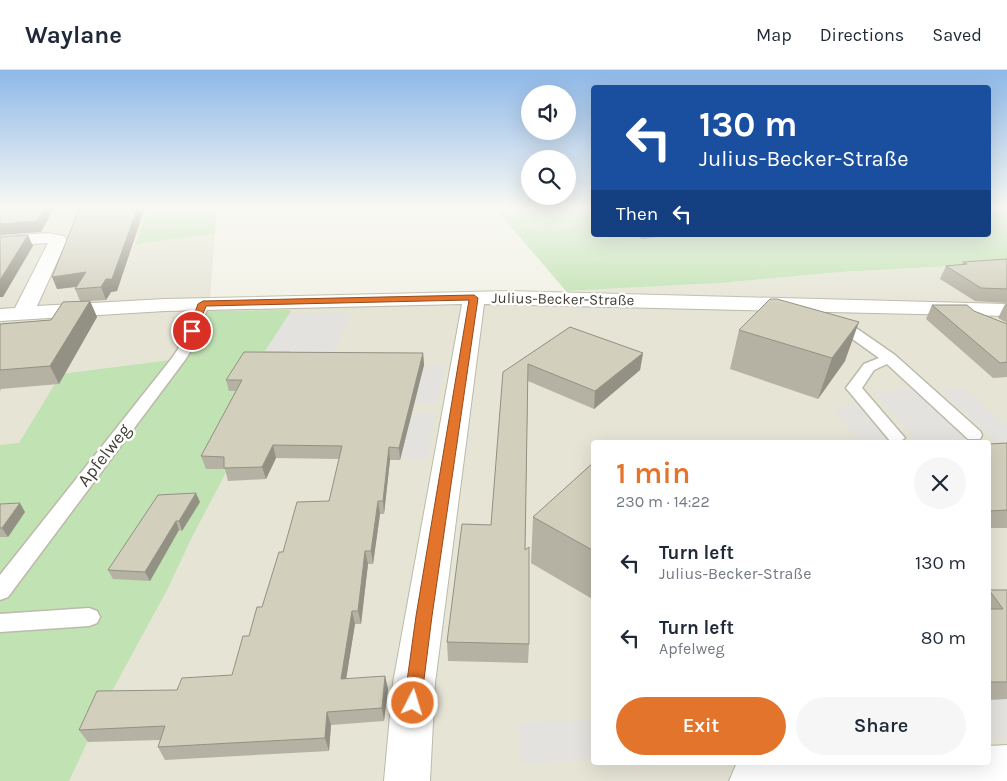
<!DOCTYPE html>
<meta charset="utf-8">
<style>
body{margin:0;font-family:Karla,sans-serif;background:#f6f6f7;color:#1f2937;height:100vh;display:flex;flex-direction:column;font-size:19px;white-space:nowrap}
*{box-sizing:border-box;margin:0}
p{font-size:16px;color:#747a83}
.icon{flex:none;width:28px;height:28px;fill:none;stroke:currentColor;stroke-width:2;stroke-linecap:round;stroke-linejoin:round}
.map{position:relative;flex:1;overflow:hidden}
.drawer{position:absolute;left:591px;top:370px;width:400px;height:325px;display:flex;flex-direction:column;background:#fff;border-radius:5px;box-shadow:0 5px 20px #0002}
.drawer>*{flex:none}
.top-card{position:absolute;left:591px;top:15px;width:400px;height:152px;border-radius:5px;box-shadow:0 5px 20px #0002;background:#1a4fa0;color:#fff;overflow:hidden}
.buttons{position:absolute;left:521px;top:15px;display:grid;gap:10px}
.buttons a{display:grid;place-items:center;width:55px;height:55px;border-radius:50%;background:#fff;box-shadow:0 5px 20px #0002;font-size:25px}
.pin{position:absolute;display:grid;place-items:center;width:42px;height:42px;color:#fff;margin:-21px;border:2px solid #fff;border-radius:50%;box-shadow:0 1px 5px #0007}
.me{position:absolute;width:55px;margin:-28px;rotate:5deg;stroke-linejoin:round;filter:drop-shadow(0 0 4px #0008)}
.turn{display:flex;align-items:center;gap:18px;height:105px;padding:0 25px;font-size:22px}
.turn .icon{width:65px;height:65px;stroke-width:2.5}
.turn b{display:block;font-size:35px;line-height:42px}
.then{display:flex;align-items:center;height:48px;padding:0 25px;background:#0003;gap:10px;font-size:19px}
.round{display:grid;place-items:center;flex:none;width:52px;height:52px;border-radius:26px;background:#f6f6f7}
.summary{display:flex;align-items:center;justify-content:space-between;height:85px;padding:0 25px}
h1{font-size:30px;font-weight:600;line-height:38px;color:#e3742b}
.primary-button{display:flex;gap:10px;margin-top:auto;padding:10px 25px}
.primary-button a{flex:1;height:58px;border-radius:30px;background:#e3742b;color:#fff;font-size:20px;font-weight:600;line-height:58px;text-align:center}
.primary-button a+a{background:#f6f6f7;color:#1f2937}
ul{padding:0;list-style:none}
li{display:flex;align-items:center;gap:15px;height:75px;padding:0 25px}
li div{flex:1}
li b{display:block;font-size:19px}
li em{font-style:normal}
header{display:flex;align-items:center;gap:30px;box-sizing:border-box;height:70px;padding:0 25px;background:#fff;border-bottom:1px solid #e0e1e3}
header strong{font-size:24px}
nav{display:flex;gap:28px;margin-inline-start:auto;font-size:18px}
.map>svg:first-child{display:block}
.residential{fill:#e5e4d5;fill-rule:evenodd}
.green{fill:#c1e2b3}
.parking{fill:#e3e2de}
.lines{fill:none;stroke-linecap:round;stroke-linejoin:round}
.lane-casing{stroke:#bcbaaa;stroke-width:3}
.street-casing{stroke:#bcbaaa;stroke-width:2}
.lane{fill:#fff;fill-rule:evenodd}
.street{fill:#fff;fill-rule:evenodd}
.wall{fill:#b5b2a3}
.shaded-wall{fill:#939184}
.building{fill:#d2cfbd;stroke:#939184}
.route{fill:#e3742b;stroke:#944b1c}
.labels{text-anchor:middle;stroke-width:5;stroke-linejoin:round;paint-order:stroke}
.far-street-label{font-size:15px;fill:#434136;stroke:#fff}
.street-label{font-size:18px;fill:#434136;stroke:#fff}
</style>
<header>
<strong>Waylane</strong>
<nav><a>Map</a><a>Directions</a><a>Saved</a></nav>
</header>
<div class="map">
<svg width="1007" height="711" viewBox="0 0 1007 711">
<rect width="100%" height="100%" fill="#f1f1e6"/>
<!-- residential -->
<path class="residential" d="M0 137H148L136 174 215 164 210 228 566 221 719 213 841 202 1007 193V711H0ZM594 372H989V692H594Z"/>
<!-- green -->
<g class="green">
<polygon points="148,137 217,137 215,164 136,174"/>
<polygon points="494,137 594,137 594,165 989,165 989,137 1007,137 1007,193 841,202 719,213 566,221"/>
<polygon points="287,240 291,241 266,280 290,281 192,467 167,520 105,634 69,711 0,711 0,375 19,373 61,304 171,290 179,277 190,244 206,244 209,241"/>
</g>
<!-- parking -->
<g class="parking">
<polygon points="290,243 350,244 334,281 265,281"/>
<polygon points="424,295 445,295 437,333 414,333"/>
<polygon points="964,318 1007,357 1007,374 999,374 940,320"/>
<polygon points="915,319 968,372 919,372 873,322"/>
<polygon points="858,336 889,371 861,372 832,337"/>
<polygon points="412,343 435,343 427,390 400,390"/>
<polygon points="989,630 1007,630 1007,668 989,669"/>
<polygon points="594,650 594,689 521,694 518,653"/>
</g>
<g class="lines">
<defs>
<g id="lane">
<polygon points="203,230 209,234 192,279 185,290 8,527 0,530 0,505 172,288 178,279 197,234"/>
<polygon points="838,248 843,249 895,285 980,361 982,365 980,369 968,369 887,294 874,300 862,318 905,368 899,372 891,372 846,318 864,294 879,288 833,255 832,252"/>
<polygon points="89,538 97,541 100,547 97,553 89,556 0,562 0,544"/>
</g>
<g id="street">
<polygon points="48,163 64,166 67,170 37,236 165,229 509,221 1007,234 1007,246 484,234 435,613 430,711 384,711 393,613 462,234 165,241 0,251 0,239 15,238 48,173 0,176 0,166"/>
<polygon points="1007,675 1007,711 729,711 736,695 741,692 989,692 989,676"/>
</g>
</defs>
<!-- lane casing -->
<use href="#lane" class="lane-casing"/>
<!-- street casing -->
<use href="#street" class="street-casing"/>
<!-- lane -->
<use href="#lane" class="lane"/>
<!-- street -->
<use href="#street" class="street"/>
</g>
<!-- wall -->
<g class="wall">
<polygon points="80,137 145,137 117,221 111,222 106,230 90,231 97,247 59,314 1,319 0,321 0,254 51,250 80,231 75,219 77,217 57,219"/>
<polygon points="586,137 594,137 594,144"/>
<polygon points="636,165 677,165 641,169"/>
<polygon points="1007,189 1007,233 975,231 940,209 946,196 962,195 963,192"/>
<polygon points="1005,234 1007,234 1007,253 998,248"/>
<polygon points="932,235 974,241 1007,254 1007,307 993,308 926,249"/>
<polygon points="570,257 643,283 640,300 594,339 528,311 525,480 529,574 528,593 448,591 447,572 491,455 503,302"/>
<polygon points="739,260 845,291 818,329 730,299"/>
<polygon points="423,283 424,295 400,390 390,390 384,444 380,444 373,494 368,494 361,554 355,554 346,609 385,606 388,619 384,651 331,655 329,681 165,690 158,677 160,670 88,672 79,660 177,620 232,605 262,537 283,482 329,431 339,389 276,388 266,409 228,411 225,399 206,399 201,386 236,321 229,321 226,310"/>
<polygon points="1007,373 1007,458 989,458 989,374"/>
<polygon points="594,392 594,530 531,493 533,447"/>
<polygon points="200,432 182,461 179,460 150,511 113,509 108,500"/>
<polygon points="0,434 25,442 8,467 0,467"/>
<polygon points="989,520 1007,520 1007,629 989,630"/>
</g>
<!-- shaded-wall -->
<g class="shaded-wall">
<polygon points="45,137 55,137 41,162 0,165 0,154"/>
<polygon points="138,137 145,137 117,221 111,222 106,230 101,217"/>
<polygon points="28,165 33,176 3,227 0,227 0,210"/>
<polygon points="642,165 677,165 641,169"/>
<polygon points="86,202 91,215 57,219 52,207"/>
<polygon points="90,231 97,247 59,314 50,296"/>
<polygon points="859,252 845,291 818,329 832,288"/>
<polygon points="423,283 424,295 400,390 399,378"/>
<polygon points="643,283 640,300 594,339 595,321"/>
<polygon points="273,375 276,388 266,409 262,397"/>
<polygon points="389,377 390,390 384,444 383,431"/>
<polygon points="196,423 200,432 182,461 179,451"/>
<polygon points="378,431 380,444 373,494 371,481"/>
<polygon points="20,433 25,442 8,467 2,458"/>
<polygon points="176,451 179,460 150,511 145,502"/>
<polygon points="365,481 368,494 361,554 358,541"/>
<polygon points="352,541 355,554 344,622 341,609"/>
<polygon points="385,606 388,619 384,651 382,638"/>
<polygon points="327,642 331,655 329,681 325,668"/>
</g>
<!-- building -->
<g class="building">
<polygon points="0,137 45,137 37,151 0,154"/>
<polygon points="80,137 138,137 112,209 106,209 101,217 75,219 86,202 52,207"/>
<polygon points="28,165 0,210 0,167"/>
<polygon points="1007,189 1007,219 981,218 946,196 967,194 963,192"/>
<polygon points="770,229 777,229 859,252 832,288 739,260"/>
<polygon points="90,231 50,296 0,300 0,254 51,250 63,232"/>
<polygon points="932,235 967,235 974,241 1007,254 1007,292 1000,293"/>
<polygon points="570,257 643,283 595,321 528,294 525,480 529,477 529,574 447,572 462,454 491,455 503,302"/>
<polygon points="244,282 423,283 399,378 389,377 383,431 378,431 371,481 365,481 358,541 352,541 341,609 385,606 382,638 327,642 325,668 158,677 165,656 79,660 97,621 177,620 182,608 232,605 243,566 249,566 257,537 262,537 279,482 283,482 297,432 329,431 342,376 273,375 262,397 224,398 224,387 201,386 242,310 226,310"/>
<polygon points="1007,373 1007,440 989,441 989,374"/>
<polygon points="594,392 594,481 533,447"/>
<polygon points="196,423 179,451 176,451 145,502 108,500 158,425"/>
<polygon points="20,433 2,458 0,458 0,434"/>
<polygon points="989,520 1007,520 1007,612 989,612 989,539 1003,539"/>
</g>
<!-- sky -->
<linearGradient id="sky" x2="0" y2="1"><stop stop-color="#8eb8e8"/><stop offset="0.58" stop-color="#f9f9f4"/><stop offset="1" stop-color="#f9f9f4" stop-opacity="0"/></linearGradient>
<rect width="1007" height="237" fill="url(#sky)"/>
<!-- route -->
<polygon class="route" points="474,225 478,228 432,546 421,633 419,638 413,641 406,638 404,633 416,546 469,230 206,236 196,263 189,263 188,261 198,234 203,231"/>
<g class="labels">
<!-- far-street labels -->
<g class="far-street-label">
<text transform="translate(563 229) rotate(1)" y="5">Julius-Becker-Straße</text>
</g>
<!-- street labels -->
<g class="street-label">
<text transform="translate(104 385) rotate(-52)" y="6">Apfelweg</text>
</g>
</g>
</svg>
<div class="buttons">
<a><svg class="icon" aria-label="sound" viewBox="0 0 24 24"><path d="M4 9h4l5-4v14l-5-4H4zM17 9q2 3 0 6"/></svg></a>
<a><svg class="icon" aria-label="search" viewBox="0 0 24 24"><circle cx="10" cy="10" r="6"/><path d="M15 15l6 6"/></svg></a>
</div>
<div class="pin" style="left:192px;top:261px;background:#d93025"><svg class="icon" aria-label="arrive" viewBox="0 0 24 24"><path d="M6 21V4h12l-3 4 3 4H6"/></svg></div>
<svg class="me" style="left:413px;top:633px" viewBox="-20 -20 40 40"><circle r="17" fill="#e3742b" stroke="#fff" stroke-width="3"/><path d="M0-11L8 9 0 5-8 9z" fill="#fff"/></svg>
<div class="top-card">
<div class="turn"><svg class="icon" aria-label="left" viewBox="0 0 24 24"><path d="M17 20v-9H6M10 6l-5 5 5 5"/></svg><div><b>130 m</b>Julius-Becker-Straße</div></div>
<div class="then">Then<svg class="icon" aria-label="left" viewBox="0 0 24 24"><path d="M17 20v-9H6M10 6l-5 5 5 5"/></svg></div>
</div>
<section class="drawer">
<div class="summary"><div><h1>1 min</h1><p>230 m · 14:22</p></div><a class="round"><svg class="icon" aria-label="close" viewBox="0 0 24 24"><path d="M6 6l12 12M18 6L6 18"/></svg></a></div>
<ul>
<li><svg class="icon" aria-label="left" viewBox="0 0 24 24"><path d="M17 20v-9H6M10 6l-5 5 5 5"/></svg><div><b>Turn left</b><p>Julius-Becker-Straße</p></div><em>130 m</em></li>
<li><svg class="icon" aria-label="left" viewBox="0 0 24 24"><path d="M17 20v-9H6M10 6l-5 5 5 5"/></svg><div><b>Turn left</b><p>Apfelweg</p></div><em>80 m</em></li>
</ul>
<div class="primary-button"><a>Exit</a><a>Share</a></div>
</section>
</div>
